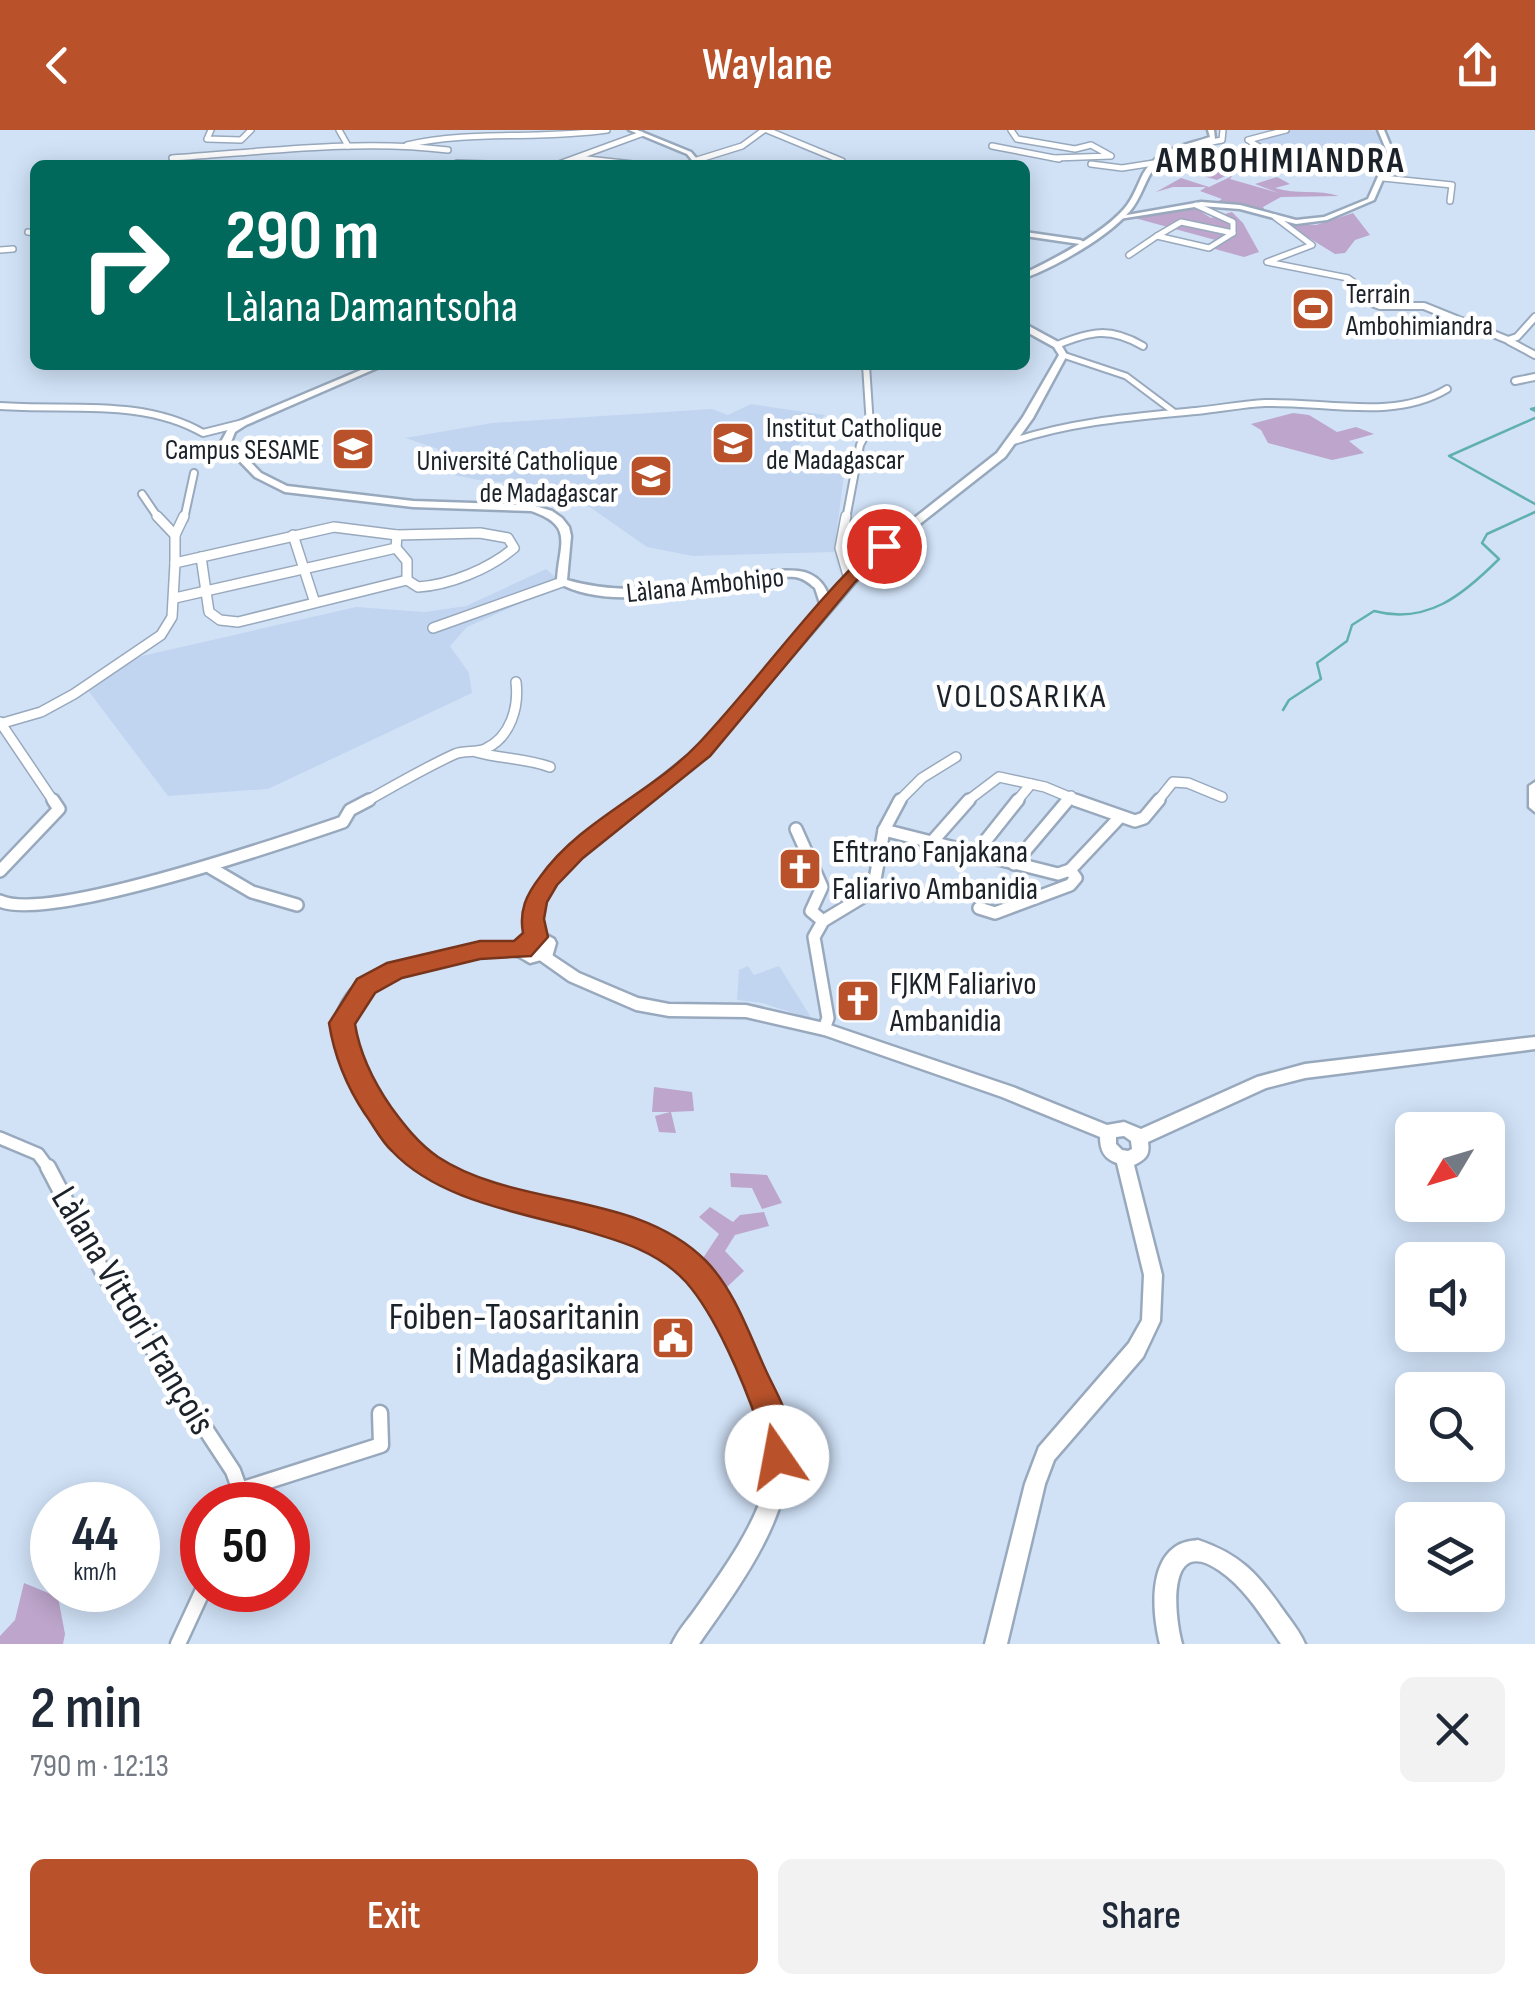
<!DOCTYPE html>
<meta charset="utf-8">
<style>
body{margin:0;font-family:"Sofia Sans Condensed",sans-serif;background:#f2f2f3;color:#1f2937;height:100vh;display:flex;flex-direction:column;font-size:38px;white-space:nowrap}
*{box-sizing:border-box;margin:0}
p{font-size:32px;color:#747a83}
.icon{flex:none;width:55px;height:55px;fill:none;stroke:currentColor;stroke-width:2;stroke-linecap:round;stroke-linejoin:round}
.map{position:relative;height:1514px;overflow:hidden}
.sheet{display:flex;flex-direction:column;background:#fff;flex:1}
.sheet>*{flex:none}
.hud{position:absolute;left:30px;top:30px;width:1000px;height:210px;border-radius:15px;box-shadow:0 5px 25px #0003;background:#00695c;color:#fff;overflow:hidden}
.needle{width:65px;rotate:232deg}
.fabs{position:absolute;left:1395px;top:982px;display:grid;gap:20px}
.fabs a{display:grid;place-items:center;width:110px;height:110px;border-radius:15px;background:#fff;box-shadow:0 5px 25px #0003;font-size:50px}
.speed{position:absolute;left:30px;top:1352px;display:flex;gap:20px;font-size:50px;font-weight:700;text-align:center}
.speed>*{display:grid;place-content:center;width:130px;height:130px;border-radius:50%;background:#fff;box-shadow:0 5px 25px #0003;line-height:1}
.speed small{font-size:25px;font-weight:400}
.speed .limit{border:15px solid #d22;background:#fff;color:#111}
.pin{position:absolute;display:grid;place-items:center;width:85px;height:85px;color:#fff;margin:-42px;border:5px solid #fff;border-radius:50%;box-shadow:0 2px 10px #0007}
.me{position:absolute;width:110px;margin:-55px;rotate:348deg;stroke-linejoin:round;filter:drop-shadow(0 0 8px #0008)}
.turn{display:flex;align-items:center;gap:35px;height:210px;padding:0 30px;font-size:45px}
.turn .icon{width:130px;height:130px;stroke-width:2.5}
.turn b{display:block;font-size:70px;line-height:85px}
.round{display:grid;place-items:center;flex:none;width:105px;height:105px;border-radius:15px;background:#f2f2f3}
.head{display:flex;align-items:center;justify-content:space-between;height:170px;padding:0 30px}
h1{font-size:60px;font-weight:600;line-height:75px}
.button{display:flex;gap:20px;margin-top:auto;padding:20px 30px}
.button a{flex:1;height:115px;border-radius:15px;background:#b9522a;color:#fff;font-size:40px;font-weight:600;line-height:115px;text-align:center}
.button a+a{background:#f2f2f3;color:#1f2937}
header{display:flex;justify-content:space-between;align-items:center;height:130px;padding:0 30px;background:#b9522a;color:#fff;font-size:45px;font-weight:600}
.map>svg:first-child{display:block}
.built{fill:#c1d5f0}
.green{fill:#bda5cb}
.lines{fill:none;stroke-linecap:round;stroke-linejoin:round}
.stream{stroke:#61b0b1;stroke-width:2.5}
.pedestrian-casing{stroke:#99a9bd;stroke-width:9}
.minor-far4-casing{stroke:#99a9bd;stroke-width:8}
.minor-far3-casing{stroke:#99a9bd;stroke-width:10}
.minor-far2-casing{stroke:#99a9bd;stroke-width:12}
.minor-far1-casing{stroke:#99a9bd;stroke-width:16}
.minor-casing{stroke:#99a9bd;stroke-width:19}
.tertiary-casing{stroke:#99a9bd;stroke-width:5}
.secondary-casing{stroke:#99a9bd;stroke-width:5}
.pedestrian{stroke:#fff;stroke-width:5}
.minor-far4{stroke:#fff;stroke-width:5}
.minor-far3{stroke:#fff;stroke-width:6}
.minor-far2{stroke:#fff;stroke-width:9}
.minor-far1{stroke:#fff;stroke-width:11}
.minor{stroke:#fff;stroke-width:14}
.tertiary{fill:#fff;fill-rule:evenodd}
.secondary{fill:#fff;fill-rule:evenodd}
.route{fill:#b9522a;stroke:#78351b;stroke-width:2.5}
.labels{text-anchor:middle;stroke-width:9;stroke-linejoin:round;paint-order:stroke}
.far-poi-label{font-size:28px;fill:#1c222a;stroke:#fff;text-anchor:start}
.far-street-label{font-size:28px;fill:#1c222a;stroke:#fff}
.poi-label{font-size:32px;fill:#1c222a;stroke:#fff;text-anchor:start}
.far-district-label{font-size:35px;font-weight:bold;letter-spacing:2.5px;fill:#1c222a;stroke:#fff}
.neighbourhood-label{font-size:35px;letter-spacing:2.5px;fill:#1c222a;stroke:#fff}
.near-street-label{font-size:38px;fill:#1c222a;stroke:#fff}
.near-poi-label{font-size:38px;fill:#1c222a;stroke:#fff;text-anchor:end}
</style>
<header><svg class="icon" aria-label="back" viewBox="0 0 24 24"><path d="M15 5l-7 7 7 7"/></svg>Waylane<svg class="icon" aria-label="share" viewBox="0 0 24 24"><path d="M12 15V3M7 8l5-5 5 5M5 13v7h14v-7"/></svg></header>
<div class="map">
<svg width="1535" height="1514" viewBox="0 0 1535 1514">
<rect width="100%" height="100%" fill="#d1e2f7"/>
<!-- built -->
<g class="built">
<polygon points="1286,0 1370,0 1377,2 1387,24 1385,32 1306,37 1277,28 1248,10 1252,6"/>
<polygon points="751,274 825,285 796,318 846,330 834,422 693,426 647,417 571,364 542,355 484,351 433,341 438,319 405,308 492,293 712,279 728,285"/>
<polygon points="546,439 564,454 467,497 450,516 469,543 472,563 268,659 168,666 87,559 142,526 356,477 425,482 466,476"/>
<polygon points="748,836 754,845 779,836 812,889 762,873 737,870 739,840"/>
</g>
<!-- green -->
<g class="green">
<path d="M1210 29 1238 37 1230 49 1279 63 1255 54 1277 47 1290 54 1275 58C1297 65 1318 59 1339 66L1281 67 1263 77 1266 82 1217 72 1222 69 1200 61 1206 57H1173L1156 62 1181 48 1209 57 1230 47 1229 44 1217 50 1203 46 1217 38 1203 32Z"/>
<polygon points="1200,76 1214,77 1203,83 1211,88 1232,82 1243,93 1259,122 1244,127 1215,119 1219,111 1131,87"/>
<polygon points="1353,83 1370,105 1355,110 1345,123 1335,124 1293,98 1294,94 1316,95"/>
<polygon points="1293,283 1309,285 1337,302 1356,297 1374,304 1349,311 1364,323 1332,330 1268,313 1261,300 1251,294"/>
<polygon points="654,957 692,962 694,981 671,982 676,1003 659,1002 655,986 670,982 652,982"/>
<polygon points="730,1043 767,1045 782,1073 762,1079 752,1058 731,1057"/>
<polygon points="710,1077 733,1092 740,1085 764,1082 769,1096 735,1105 725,1121 744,1141 726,1158 701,1131 719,1104 699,1087"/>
<polygon points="24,1453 58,1467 65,1504 63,1514 0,1514 0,1506 15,1490"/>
</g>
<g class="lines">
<!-- stream -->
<g class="stream">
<polyline points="1535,278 1531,279 1535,281"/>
<polyline points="1535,288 1449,326 1535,374"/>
<path d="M1283 580 1289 570 1321 549 1317 533 1347 511 1352 495 1374 481C1427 495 1463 465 1499 429L1482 413 1487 404 1535 382"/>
</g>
<defs>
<polyline id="pedestrian" points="1063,225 1126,246 1174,282"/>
<g id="minor-far4">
<polyline points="211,0 207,9 241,10 251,0"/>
<polyline points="339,0 348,16"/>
<polyline points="767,0 842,31"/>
<polyline points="1011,0 1017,9 1075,19 1091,15 1111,26 1054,28"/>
<polyline points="1286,0 1248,10 1277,28 1306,37"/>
<path d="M407 15C470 0 542 10 607 0"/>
<polyline points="992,16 1059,29"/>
<polyline points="1176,19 1222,10 1223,0"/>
<path d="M172 28C263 22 357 9 448 20"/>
<polyline points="578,28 633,34"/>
<polyline points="697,30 742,16 764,0"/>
<polyline points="457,33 519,35"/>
<polyline points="1233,33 1275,31"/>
<polyline points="1091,34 1122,38 1154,33"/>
<polyline points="556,35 641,4"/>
<polyline points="1383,48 1452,55 1450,71"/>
<polyline points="1196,75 1233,92 1233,103"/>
<polyline points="1275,87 1312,115 1267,132 1348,148 1355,153 1350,164 1365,170"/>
<polygon points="1181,92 1233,103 1209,118 1157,106"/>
<polyline points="28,102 35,103"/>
<polyline points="0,120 13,119"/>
<polyline points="1129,125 1157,106"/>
</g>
<g id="minor-far3">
<polyline points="1359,168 1380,176 1424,176 1508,210 1517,207 1535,187"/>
<polyline points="1509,211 1535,225"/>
<path d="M1057 215C1091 201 1110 197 1143 216"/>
<polyline points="1515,251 1535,247"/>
<path d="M0 276C67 281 143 268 203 303L243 293"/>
<path d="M1014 311C1074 291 1134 287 1196 281 1219 279 1242 274 1265 273 1324 271 1394 291 1447 259"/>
<polyline points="142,364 159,389"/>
<polyline points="184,389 194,343"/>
<polyline points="846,389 860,315 870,296 866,235"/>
</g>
<g id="minor-far2">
<polyline points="157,386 175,405 175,433"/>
<polyline points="846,386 840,418 849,449"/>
<polyline points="175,405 184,386"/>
<polyline points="293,405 314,470"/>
<polyline points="396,418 407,431 407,450"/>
<path d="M201 427 209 482 220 490 238 492 407 450 418 457C450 455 489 439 514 418L508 408 480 403 397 405"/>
<polyline points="433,498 562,452"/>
<polyline points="0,592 54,672"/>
<polyline points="3,593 41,582 74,564 161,505 172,487 175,433 334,397 397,405 396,418 175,468"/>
<path d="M476 622C501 629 525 628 550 637"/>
<path d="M365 672C394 656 424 638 455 624 464 620 476 623 485 619 511 607 519 577 516 552"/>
<polyline points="898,672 922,648 956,627"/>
<polyline points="966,672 999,647 1045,657 1081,672"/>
<polyline points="1016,672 1031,654"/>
<polyline points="1066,672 1071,666"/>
<polyline points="1157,672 1173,652 1188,653 1222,667"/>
</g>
<g id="minor-far1">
<polyline points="900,670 884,700 1058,744 1070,740 1119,688"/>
<polyline points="1075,670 1135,691 1144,688 1159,670"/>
<polyline points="796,699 822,757 811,781 823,791"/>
<polyline points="931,713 969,670"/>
<polyline points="975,724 1018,670"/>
<polyline points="1014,734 1068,670"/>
<polyline points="211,738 252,762 297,775"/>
<polyline points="0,741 59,679 53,670"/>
<path d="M0 771C49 793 284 712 343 692L350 680 369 670"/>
<polyline points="979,778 995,783 1070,755 1076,748 1070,740"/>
<polyline points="824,899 828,888 814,807 823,791 866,765 874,755 884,700"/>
<polyline points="0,1008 38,1024 49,1039"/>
</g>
<g id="minor">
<polyline points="48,1037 105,1146 233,1341 240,1360 236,1375"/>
<polyline points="240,1360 381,1315 380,1283"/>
<polyline points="178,1514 203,1460"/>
</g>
<g id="tertiary">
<polygon points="629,0 637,0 691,22 702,35 696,35 687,24"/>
<polygon points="1378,0 1384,0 1394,24 1374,70 1327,90 1296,94 1240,79 1201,76 1119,89 1116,87 1201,72 1240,75 1296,90 1324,87 1368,69 1388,24"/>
<polygon points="1025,102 1080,110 1084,112 1080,114 1025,106"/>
<path d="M373 235H384L246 295 235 302 231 312 261 343 287 356 413 371 532 375 552 381 562 388 569 397 571 406 567 450C621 466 674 457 728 448 750 444 775 439 798 441 818 443 829 458 831 477L826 480 822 479 815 458C809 453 803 448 795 447 780 446 763 449 748 451 691 458 610 483 557 452 558 415 576 396 531 381L413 377 285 362 255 347 221 312 228 299 240 291Z"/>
<polygon points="1535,652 1535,682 1529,677 1529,656"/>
<path d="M543 819 579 843 638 868 669 874 746 875 824 893 1013 957 1107 995 1124 992 1141 999 1257 947 1305 934 1535 907V919L1305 948 1266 958 1148 1012C1150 1025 1146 1029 1134 1035L1162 1145 1160 1191 1143 1227 1054 1330 1045 1354 1007 1514H985L1025 1354 1039 1317 1129 1213 1142 1190 1144 1145 1117 1033C1104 1029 1100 1020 1100 1007L1002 967 824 905 746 887 669 886 636 880 569 851 538 829 536 825 538 821ZM1124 1006 1131 1011 1132 1019 1128 1021 1122 1020 1116 1014V1007Z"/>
<path d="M1198 1410C1240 1424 1258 1444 1283 1480 1291 1491 1300 1502 1305 1514H1281C1263 1488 1246 1459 1220 1441 1166 1403 1174 1485 1182 1514H1160C1153 1486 1148 1436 1175 1417 1182 1412 1190 1411 1198 1410Z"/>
</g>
<g id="secondary">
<path d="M1208 0H1214L1215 9C1199 16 1178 17 1164 28 1146 41 1144 65 1130 81 1108 107 1057 136 1025 148V143C1056 128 1101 105 1124 79 1133 69 1137 56 1143 44 1158 18 1184 16 1210 7Z"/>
<path d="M1025 194 1060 213 1067 225 1033 288 1005 327 874 430 708 624 581 727 555 754 543 772 540 789 543 803 554 809 556 813 552 827 530 833C526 831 522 828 517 826 504 823 464 830 449 832 413 838 352 854 350 900 350 912 357 925 362 936 371 957 382 977 396 995 473 1091 626 1049 707 1139 732 1166 746 1206 761 1239 772 1261 785 1285 788 1310 797 1379 741 1454 703 1508L699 1514H672C678 1500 689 1489 697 1477 722 1442 758 1392 766 1351 774 1310 756 1272 739 1236 725 1204 711 1169 686 1145 656 1116 618 1103 578 1093 486 1070 407 1061 359 967 349 948 331 918 334 896 337 879 346 862 360 852 386 832 508 799 533 820L539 819 540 816 530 811 524 789 528 771 545 746 571 719 698 618 866 426 997 323 1023 287 1059 225 1054 217 1025 201Z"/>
</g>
</defs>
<!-- pedestrian casing -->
<use href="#pedestrian" class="pedestrian-casing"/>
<!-- minor-far4 casing -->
<use href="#minor-far4" class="minor-far4-casing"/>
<!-- minor-far3 casing -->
<use href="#minor-far3" class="minor-far3-casing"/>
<!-- minor-far2 casing -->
<use href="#minor-far2" class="minor-far2-casing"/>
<!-- minor-far1 casing -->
<use href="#minor-far1" class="minor-far1-casing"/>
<!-- minor casing -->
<use href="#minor" class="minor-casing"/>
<!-- tertiary casing -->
<use href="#tertiary" class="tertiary-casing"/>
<!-- secondary casing -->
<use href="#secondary" class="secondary-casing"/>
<!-- pedestrian -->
<use href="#pedestrian" class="pedestrian"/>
<!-- minor-far4 -->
<use href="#minor-far4" class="minor-far4"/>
<!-- minor-far3 -->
<use href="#minor-far3" class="minor-far3"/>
<!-- minor-far2 -->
<use href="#minor-far2" class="minor-far2"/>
<!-- minor-far1 -->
<use href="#minor-far1" class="minor-far1"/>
<!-- minor -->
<use href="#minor" class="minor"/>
<!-- tertiary -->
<use href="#tertiary" class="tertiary"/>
<!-- secondary -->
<use href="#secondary" class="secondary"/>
</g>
<!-- route -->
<path class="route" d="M878 412 892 416 855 452 710 626 583 728 557 755 547 772 544 789 548 807 531 826 480 829 402 848 375 863 355 894C360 925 373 951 391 977 405 996 418 1013 438 1027 517 1079 636 1060 706 1131 736 1162 750 1207 768 1245 782 1274 802 1306 788 1338L777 1343 765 1338C759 1324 763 1309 758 1294 743 1251 716 1186 686 1152 656 1119 613 1109 572 1097 512 1081 436 1068 392 1021 381 1011 374 996 365 984 347 957 334 925 329 893L357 849 387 833 480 811H514L523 803C519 781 526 765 540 747 580 690 652 663 699 613 760 548 811 474 878 412Z"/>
<!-- icons -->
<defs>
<symbol id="stadium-square" viewBox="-11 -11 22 22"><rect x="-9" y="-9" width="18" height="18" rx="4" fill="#b9522a" stroke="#fff"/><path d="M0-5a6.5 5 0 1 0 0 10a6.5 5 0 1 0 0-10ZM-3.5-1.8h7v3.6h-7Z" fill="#fff"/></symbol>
<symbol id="university-square" viewBox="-11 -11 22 22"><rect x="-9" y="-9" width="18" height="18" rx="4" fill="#b9522a" stroke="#fff"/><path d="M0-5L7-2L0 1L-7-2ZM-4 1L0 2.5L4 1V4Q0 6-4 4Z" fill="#fff"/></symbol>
<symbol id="church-square" viewBox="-11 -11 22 22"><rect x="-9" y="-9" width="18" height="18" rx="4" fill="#b9522a" stroke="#fff"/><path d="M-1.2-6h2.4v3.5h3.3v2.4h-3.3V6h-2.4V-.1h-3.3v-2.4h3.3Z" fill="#fff"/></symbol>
<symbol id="civic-square" viewBox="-11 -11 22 22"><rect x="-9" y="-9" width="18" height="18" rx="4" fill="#b9522a" stroke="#fff"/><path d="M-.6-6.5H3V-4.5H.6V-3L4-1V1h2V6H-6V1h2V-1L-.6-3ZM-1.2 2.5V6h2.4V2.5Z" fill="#fff"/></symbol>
</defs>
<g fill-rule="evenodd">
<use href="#stadium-square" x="1288" y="154" width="50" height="50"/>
<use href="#university-square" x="708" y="288" width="50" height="50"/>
<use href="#university-square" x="328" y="294" width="50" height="50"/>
<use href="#university-square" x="626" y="321" width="50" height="50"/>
<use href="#church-square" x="775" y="714" width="50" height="50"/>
<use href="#church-square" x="833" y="846" width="50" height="50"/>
<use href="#civic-square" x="648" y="1183" width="50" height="50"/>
</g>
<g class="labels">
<!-- far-poi labels -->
<g class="far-poi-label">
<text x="1346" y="173">Terrain<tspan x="1346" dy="32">Ambohimiandra</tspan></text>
<text x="766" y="307">Institut Catholique<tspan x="766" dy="32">de Madagascar</tspan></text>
<text x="320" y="329" text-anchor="end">Campus SESAME</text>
<text x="618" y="340" text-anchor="end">Université Catholique<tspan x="618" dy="32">de Madagascar</tspan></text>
</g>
<!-- far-street labels -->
<g class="far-street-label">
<text transform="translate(705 454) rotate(-6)" y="10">Làlana Ambohipo</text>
</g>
<!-- poi labels -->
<g class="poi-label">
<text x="832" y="732">Efitrano Fanjakana<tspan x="832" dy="37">Faliarivo Ambanidia</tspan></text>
<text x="890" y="864">FJKM Faliarivo<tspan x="890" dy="37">Ambanidia</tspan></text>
</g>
<!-- far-district labels -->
<g class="far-district-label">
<text x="1281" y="42">AMBOHIMIANDRA</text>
</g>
<!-- neighbourhood labels -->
<g class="neighbourhood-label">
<text x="1022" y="577">VOLOSARIKA</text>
</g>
<!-- near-street labels -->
<g class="near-street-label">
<text transform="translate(134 1180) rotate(59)" y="13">Làlana Vittori François</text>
</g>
<!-- near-poi labels -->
<g class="near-poi-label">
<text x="640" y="1199">Foiben-Taosaritanin<tspan x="640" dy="44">i Madagasikara</tspan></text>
</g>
</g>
</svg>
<div class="fabs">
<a><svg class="needle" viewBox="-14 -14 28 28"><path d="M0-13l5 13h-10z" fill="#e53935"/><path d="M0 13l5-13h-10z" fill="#747a83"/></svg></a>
<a><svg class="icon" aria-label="sound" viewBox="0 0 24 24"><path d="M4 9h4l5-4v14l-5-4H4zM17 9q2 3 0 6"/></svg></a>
<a><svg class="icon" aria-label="search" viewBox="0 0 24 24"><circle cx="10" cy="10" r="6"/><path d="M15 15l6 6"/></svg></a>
<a><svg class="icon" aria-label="layers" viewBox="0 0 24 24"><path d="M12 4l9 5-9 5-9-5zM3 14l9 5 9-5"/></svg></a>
</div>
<div class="speed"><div>44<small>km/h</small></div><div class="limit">50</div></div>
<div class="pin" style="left:884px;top:416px;background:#d93025"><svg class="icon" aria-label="arrive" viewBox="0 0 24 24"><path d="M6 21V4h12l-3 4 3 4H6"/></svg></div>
<svg class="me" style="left:777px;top:1327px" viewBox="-20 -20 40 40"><circle r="19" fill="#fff"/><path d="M0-13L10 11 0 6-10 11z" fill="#b9522a"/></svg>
<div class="hud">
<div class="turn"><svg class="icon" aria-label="right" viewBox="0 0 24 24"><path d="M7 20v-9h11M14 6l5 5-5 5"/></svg><div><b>290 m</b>Làlana Damantsoha</div></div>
</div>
</div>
<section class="sheet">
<div class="head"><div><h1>2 min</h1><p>790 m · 12:13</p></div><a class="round"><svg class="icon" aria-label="close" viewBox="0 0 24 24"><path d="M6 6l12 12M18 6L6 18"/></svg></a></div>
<div class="button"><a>Exit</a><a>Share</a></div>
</section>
